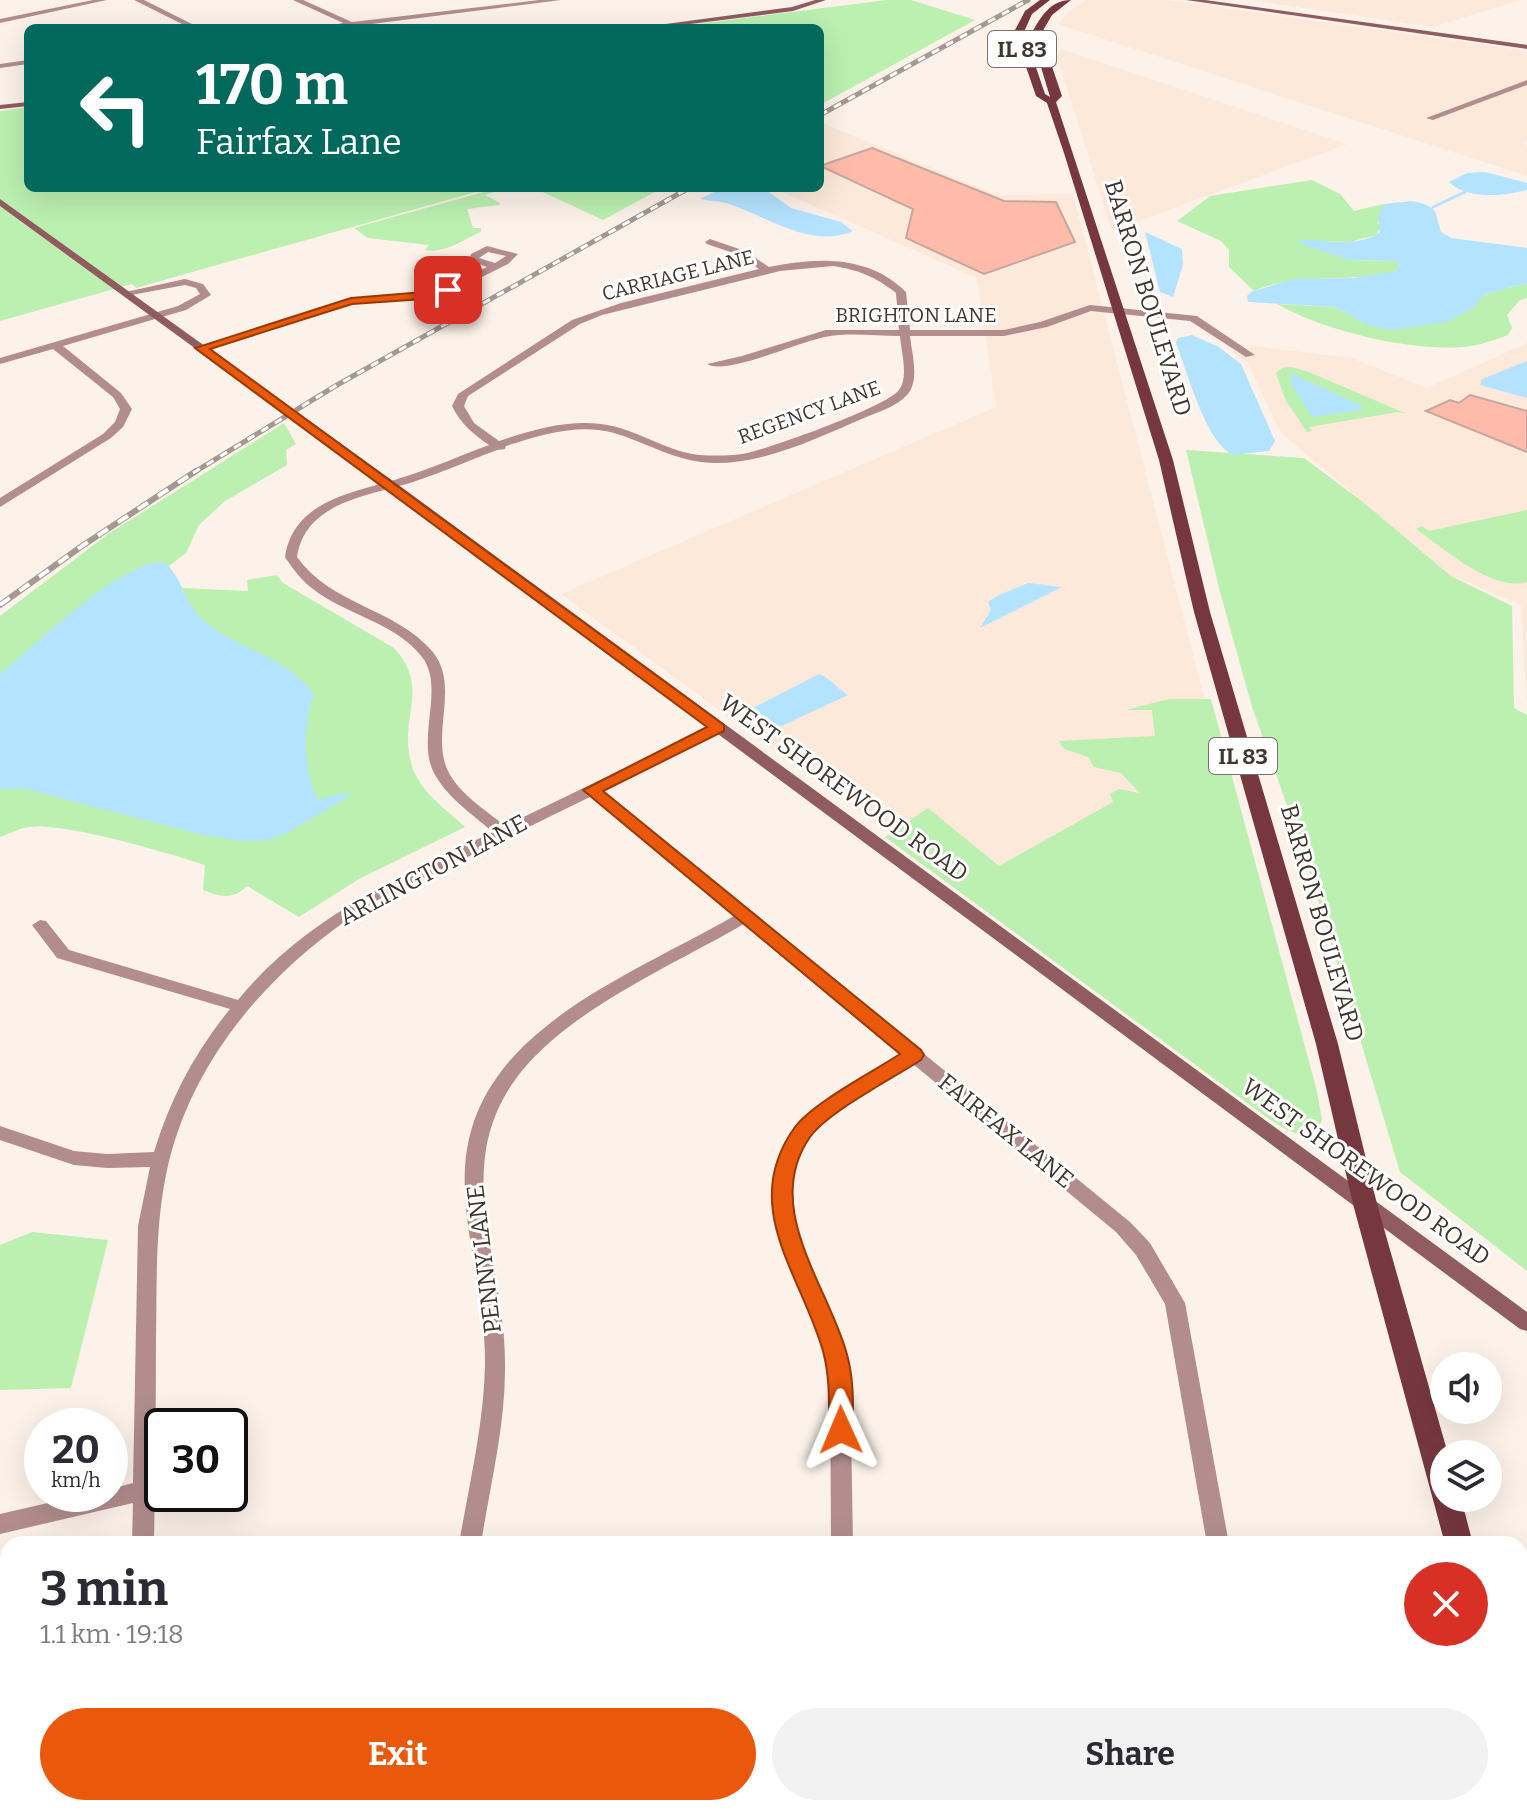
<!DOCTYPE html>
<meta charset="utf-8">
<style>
body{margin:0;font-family:Bitter,serif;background:#f2f2f3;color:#2b2b33;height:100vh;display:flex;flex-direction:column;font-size:30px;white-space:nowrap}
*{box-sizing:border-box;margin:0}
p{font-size:26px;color:#7c7c81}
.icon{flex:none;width:44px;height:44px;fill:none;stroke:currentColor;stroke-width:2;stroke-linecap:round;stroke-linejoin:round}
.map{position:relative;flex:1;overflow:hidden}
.sheet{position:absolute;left:0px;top:1536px;width:1528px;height:280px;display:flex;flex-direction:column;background:#fff;border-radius:24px 24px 0 0;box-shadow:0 8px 32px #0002}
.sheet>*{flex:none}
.banner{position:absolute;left:24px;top:24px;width:800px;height:168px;border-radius:12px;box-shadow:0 8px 32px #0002;background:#00695c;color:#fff;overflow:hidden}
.fabs{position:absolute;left:1430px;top:1352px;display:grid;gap:16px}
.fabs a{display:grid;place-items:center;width:72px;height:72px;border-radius:50%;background:#fff;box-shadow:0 8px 32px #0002;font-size:40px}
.speed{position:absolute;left:24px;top:1408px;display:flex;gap:16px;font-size:40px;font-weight:700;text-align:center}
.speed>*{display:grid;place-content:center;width:104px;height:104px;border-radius:50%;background:#fff;box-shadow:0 8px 32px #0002;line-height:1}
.speed small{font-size:20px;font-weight:400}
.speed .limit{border:4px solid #111;border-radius:12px;background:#fff;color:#111}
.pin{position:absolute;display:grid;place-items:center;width:68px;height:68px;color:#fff;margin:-34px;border-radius:16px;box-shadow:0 4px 12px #0006}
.me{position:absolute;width:88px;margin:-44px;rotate:359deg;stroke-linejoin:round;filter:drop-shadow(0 0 6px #0008)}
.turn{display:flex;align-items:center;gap:28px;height:168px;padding:0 40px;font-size:36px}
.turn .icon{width:104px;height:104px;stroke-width:2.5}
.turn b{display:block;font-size:56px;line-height:68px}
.round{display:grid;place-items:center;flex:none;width:84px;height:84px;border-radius:42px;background:#f2f2f3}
.head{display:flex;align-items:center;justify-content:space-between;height:136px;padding:0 40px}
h1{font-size:48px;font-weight:700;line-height:60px}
.action{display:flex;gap:16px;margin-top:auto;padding:16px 40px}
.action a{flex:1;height:92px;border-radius:48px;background:#ea580c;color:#fff;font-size:32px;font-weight:700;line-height:92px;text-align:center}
.action a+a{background:#f2f2f3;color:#2b2b33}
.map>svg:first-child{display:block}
.built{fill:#fce9d9}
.green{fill:#bbf0b1}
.water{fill:#b4e3ff}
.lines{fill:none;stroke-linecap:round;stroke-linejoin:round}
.stream{stroke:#b4e3ff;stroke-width:3}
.building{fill:#febbaa;stroke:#c6a79f;stroke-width:2}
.street{fill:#b38d8e;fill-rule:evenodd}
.secondary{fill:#905c5f;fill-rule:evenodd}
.primary{fill:#76383e;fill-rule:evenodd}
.rail-far1-casing{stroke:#a39990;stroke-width:5}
.rail-casing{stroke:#a39990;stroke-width:6}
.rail-far1{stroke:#fff;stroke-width:3;stroke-dasharray:8;stroke-linecap:butt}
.rail{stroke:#fff;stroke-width:4;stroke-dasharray:12;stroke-linecap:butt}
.route{fill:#ea580c;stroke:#983908;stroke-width:2}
.labels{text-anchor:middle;stroke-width:6;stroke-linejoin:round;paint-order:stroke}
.far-street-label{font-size:20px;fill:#41372f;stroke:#fff}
.shield{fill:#fff;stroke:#7a736d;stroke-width:2}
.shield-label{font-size:22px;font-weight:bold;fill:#41372f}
.street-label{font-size:24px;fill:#41372f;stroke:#fff}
</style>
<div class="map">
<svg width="1527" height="1816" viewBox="0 0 1527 1816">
<rect width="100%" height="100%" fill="#fcf2e9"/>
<!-- built -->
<g class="built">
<polygon points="1087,0 1167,0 1527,51 1527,140 1522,143 1527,145 1527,176 1058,24 1069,11"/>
<polygon points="1249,0 1520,0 1433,27"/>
<polygon points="1061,49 1347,144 1112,231 1057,56"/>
<polygon points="820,122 997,195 1073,194 1317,1130 1294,1132 561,594 996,407 977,278 773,188 820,188"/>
<polygon points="1527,343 1527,708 1521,605 1450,575 1281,433 1247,362 1231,351 1255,346 1351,358 1427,388"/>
</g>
<!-- green -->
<g class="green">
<polygon points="887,0 911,0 975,20 820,105 820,28 664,28"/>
<polygon points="28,107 28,188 490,188 136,288 132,284 0,321 0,111"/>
<path d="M1312 180 1340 194 1354 211 1384 204 1378 223 1381 228 1376 235 1350 242 1299 241 1350 260 1396 261 1400 265 1396 271C1347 285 1304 270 1254 291L1229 267V250L1221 241 1177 221 1210 196Z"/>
<path d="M498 188H506L485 195 500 203 499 205 467 209 473 228H481V232C463 239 446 254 425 250L429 245 368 238 354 228Z"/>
<polygon points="534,188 662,188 603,220"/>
<path d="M1527 283V298L1520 300 1507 315 1512 328 1508 335C1496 339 1484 344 1472 346 1418 354 1324 331 1277 304L1335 307 1363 322 1391 330 1451 319 1475 307 1478 299 1486 294Z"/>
<polygon points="1292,367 1309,372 1407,414 1398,412 1309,427 1312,431 1307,432 1285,399 1276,373 1282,368"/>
<path d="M284 423 296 444 286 450 287 465 225 501 199 525 186 553 169 566 182 588 248 591 247 580 277 575 283 583 394 648C432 690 397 718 412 766 420 792 446 809 465 827L359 879 299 917 247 886C233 900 220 897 203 890L205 865C168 853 65 822 29 827 20 828 9 834 0 837V616L108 534Z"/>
<polygon points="1186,450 1304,458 1363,502 1451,576 1512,606 1514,708 1527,715 1527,1271 1400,1172 1303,850 1252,707 1220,592"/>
<path d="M1527 510V582C1491 592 1444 548 1416 529L1421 526 1429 531Z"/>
<polygon points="1169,699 1211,699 1317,1091 1322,1120 1317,1130 1311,1125 1305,1131 1306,1137 1287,1130 1269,1119 885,837 928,808 999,866 1113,802 1110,794 1119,789 1140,793 1121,773 1094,767 1088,757 1064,749 1059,741 1155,736 1152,710 1126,710"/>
<polygon points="32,1232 108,1240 71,1388 0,1390 0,1245"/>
</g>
<!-- water -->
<g class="water">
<path d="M1485 172 1527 183V190C1503 196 1468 200 1449 182L1467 173Z"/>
<path d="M722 188H763L791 208 841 222 853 231C811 249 770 218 732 205 722 201 711 201 700 199Z"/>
<path d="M1412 201C1439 207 1434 209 1441 232L1451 238 1527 248V283L1486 294 1479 299 1475 307 1446 322 1391 330 1368 325 1335 307 1248 302 1247 296 1251 292 1293 279 1354 278 1396 271 1400 265 1396 261 1350 260 1304 245 1298 240C1326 239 1355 249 1380 232L1378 217 1384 204Z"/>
<polygon points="1145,232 1182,249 1183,265 1173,297 1160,292"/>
<path d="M1192 335 1219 347 1241 364 1275 441 1269 451 1233 455C1205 441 1188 373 1176 343L1178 338Z"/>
<polygon points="1527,361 1527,398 1480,385 1482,379"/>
<polygon points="1290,373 1362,406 1360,410 1312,417 1292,386"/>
<path d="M163 562C182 575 184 602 201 618 233 649 286 654 314 695 302 722 303 773 318 799L351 792 345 799 285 834 264 841H242L203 835 26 789H0V674C38 643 116 564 163 562Z"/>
<polygon points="1028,583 1062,587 980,628 991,610 988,602 999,595"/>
<path d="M819 674C832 679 836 688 848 695L775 729 749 710Z"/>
</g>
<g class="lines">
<!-- stream -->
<polyline class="stream" points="1433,207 1465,192"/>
</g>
<!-- building -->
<g class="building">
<polygon points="872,148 1004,201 1056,202 1075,242 984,274 906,238 913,209 820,166"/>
<polygon points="1470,395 1527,411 1527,452 1426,411 1450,400 1459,403"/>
</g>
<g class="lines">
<!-- street -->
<g class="street">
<polygon points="93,0 107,0 0,23 0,19"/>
<polygon points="134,0 144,0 200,28 190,28"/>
<polygon points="293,0 303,0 352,22 539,0 561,0 340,28 318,28 343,23"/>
<polygon points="28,60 28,64 0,68 0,64"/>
<polygon points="1527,80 1527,85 1433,120 1426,118"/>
<path d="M710 239 745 251 769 267C817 257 869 255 906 292L910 330H1004L1040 322 1090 305 1197 316 1255 355 1246 357 1190 321 1091 311 1047 327 1004 336H910C912 354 920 381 907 395 896 407 878 412 864 418 817 438 765 464 713 463 676 462 648 443 614 433 579 423 540 435 506 446L505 449 497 450C470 460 443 472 416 481 371 496 306 500 297 557 331 605 395 608 432 651 461 685 430 734 448 771 459 794 486 810 505 826L714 725H724L726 728 724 731 602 791 1130 1222 1150 1243 1185 1303 1229 1544H1207L1165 1304 1136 1255 1116 1232 913 1064 823 1122 809 1137 791 1174 789 1200 799 1235 843 1346 850 1372 853 1544H831L830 1372 823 1346 779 1235 771 1200 773 1174 796 1128 811 1112 901 1055 744 924C675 964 578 1006 526 1066 445 1160 505 1257 505 1363 506 1424 490 1485 481 1544H459C469 1485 484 1424 485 1364 486 1250 423 1156 514 1056 570 995 663 957 734 916L590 797C541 821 492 845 443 869 420 880 395 890 373 903 274 964 189 1060 166 1175 155 1229 157 1283 156 1338 156 1407 155 1475 154 1544H132L133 1503 0 1534V1514L87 1494H110V1489L133 1483 138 1226 150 1167 107 1168 74 1165 0 1140V1126L74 1151 107 1154 154 1152C170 1099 195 1052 230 1009L57 958 32 925 40 920 46 921 69 950 238 1000C304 918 401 876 493 832 472 814 446 797 433 771 417 737 445 686 422 657 395 622 346 615 313 589 301 580 293 569 285 557 294 497 360 492 407 476 435 467 462 455 489 445 473 434 461 424 452 406L458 394 572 320 621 303 759 269 739 255 707 244 705 242ZM833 266C859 270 876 277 896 293L899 330H826L742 356 707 364C725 376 801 341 825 337 848 332 876 336 900 336 901 351 909 377 899 390 886 407 773 447 748 453 732 456 715 456 699 455 664 451 636 428 601 424 566 420 532 430 499 441L474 423 464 406 468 396 580 324 602 315 780 271Z"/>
<path d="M487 246 518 254 508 264 452 292 424 299 352 304 205 350 196 348 351 298 424 293 444 288 487 267 469 260 471 254ZM488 252 506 256 495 263 479 258Z"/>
<polygon points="185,279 203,284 211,295 186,310 63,346 121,393 132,409 123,427 111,438 0,507 0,498 103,434 115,422 120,409 113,397 53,349 0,364 0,358 178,306 200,294 196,288 185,285 126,296 121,293"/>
<polygon points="1527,1613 1527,1635 1520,1637 1520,1615"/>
<polygon points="212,1808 268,1808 271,1816 246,1816 244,1810 241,1816 209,1816"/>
<polygon points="825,1808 849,1808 846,1816 822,1816"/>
<polygon points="1250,1808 1274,1808 1276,1816 1252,1816"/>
</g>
<!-- secondary -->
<g class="secondary">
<polygon points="815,0 826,0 793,11 658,28 636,28 792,7"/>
<polygon points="1186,0 1205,0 1527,45 1527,49"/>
<polygon points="28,102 28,106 0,109 0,105"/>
<polygon points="0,199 393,481 1527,1312 1527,1331 1520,1329 385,487 0,206"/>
</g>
<!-- primary -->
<g class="primary">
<path d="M1040 0H1050L1032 14 1024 32 1045 94 1050 97 1031 34C1041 17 1050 0 1071 0L1052 15 1041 34 1062 96 1056 102 1173 460 1210 612 1338 1044 1377 1204 1448 1454H1444V1498H1461L1473 1544H1445L1353 1204 1316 1044 1194 612 1159 460 1064 153 1047 103 1036 96 1014 32 1025 11Z"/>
<polygon points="1520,1753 1527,1756 1527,1809 1520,1807"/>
</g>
<defs>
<g id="rail-far1">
<polyline points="820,115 1028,0"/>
<polyline points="193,473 337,385 689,188"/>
</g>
<polyline id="rail" points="0,605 82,546 196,471"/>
</defs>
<!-- rail-far1 casing -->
<use href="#rail-far1" class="rail-far1-casing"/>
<!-- rail casing -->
<use href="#rail" class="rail-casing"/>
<!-- rail-far1 -->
<use href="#rail-far1" class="rail-far1"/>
<!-- rail -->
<use href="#rail" class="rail"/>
</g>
<!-- route -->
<path class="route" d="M448 287 453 290 452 292 424 299 352 304 210 349 724 725V731L603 791 921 1050 924 1055 921 1060C892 1079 829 1111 810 1137 762 1206 826 1283 846 1351 854 1377 853 1403 853 1430L849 1437 841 1440 833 1437 829 1430C829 1403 830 1377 823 1351 801 1274 738 1206 795 1127 814 1102 871 1073 900 1054L583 790 707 727 195 348 351 298 424 292Z"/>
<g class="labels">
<!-- far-street labels -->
<g class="far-street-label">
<text transform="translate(678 275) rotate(-14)" y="7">CARRIAGE LANE</text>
<text x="916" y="322">BRIGHTON LANE</text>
<text transform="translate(809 412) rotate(-20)" y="7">REGENCY LANE</text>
</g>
<!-- shield labels -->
<g class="shield">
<rect x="988" y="31" width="68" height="36" rx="6"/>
<rect x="1209" y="738" width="68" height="36" rx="6"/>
</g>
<g class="shield-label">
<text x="1022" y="57">IL 83</text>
<text x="1243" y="764">IL 83</text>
</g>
<!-- street labels -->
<g class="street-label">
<text transform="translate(1148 298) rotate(73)" y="8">BARRON BOULEVARD</text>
<text transform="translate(844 788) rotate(36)" y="8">WEST SHOREWOOD ROAD</text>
<text transform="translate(433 870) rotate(-28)" y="8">ARLINGTON LANE</text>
<text transform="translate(1322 923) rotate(74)" y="8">BARRON BOULEVARD</text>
<text transform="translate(1006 1131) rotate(39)" y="8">FAIRFAX LANE</text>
<text transform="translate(1366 1172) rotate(36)" y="8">WEST SHOREWOOD ROAD</text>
<text transform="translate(484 1259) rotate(-97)" y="8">PENNY LANE</text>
</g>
</g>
</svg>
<div class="fabs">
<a><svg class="icon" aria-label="sound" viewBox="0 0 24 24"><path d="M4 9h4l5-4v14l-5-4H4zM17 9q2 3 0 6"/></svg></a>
<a><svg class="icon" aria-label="layers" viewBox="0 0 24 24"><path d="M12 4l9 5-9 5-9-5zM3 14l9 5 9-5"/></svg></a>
</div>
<div class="speed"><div>20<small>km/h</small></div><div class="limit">30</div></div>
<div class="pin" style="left:448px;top:290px;background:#d93025"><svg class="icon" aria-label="arrive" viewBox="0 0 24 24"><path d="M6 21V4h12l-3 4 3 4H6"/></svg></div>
<svg class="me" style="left:841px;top:1430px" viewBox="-20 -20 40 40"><path d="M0-17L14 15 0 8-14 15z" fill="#ea580c" stroke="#fff" stroke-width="4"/></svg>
<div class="banner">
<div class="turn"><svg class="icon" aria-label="left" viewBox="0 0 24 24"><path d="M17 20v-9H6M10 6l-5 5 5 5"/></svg><div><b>170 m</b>Fairfax Lane</div></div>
</div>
<section class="sheet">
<div class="head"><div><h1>3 min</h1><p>1.1 km · 19:18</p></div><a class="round" style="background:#d93025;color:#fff"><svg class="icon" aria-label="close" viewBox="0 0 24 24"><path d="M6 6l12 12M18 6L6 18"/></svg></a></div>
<div class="action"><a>Exit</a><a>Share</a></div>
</section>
</div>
